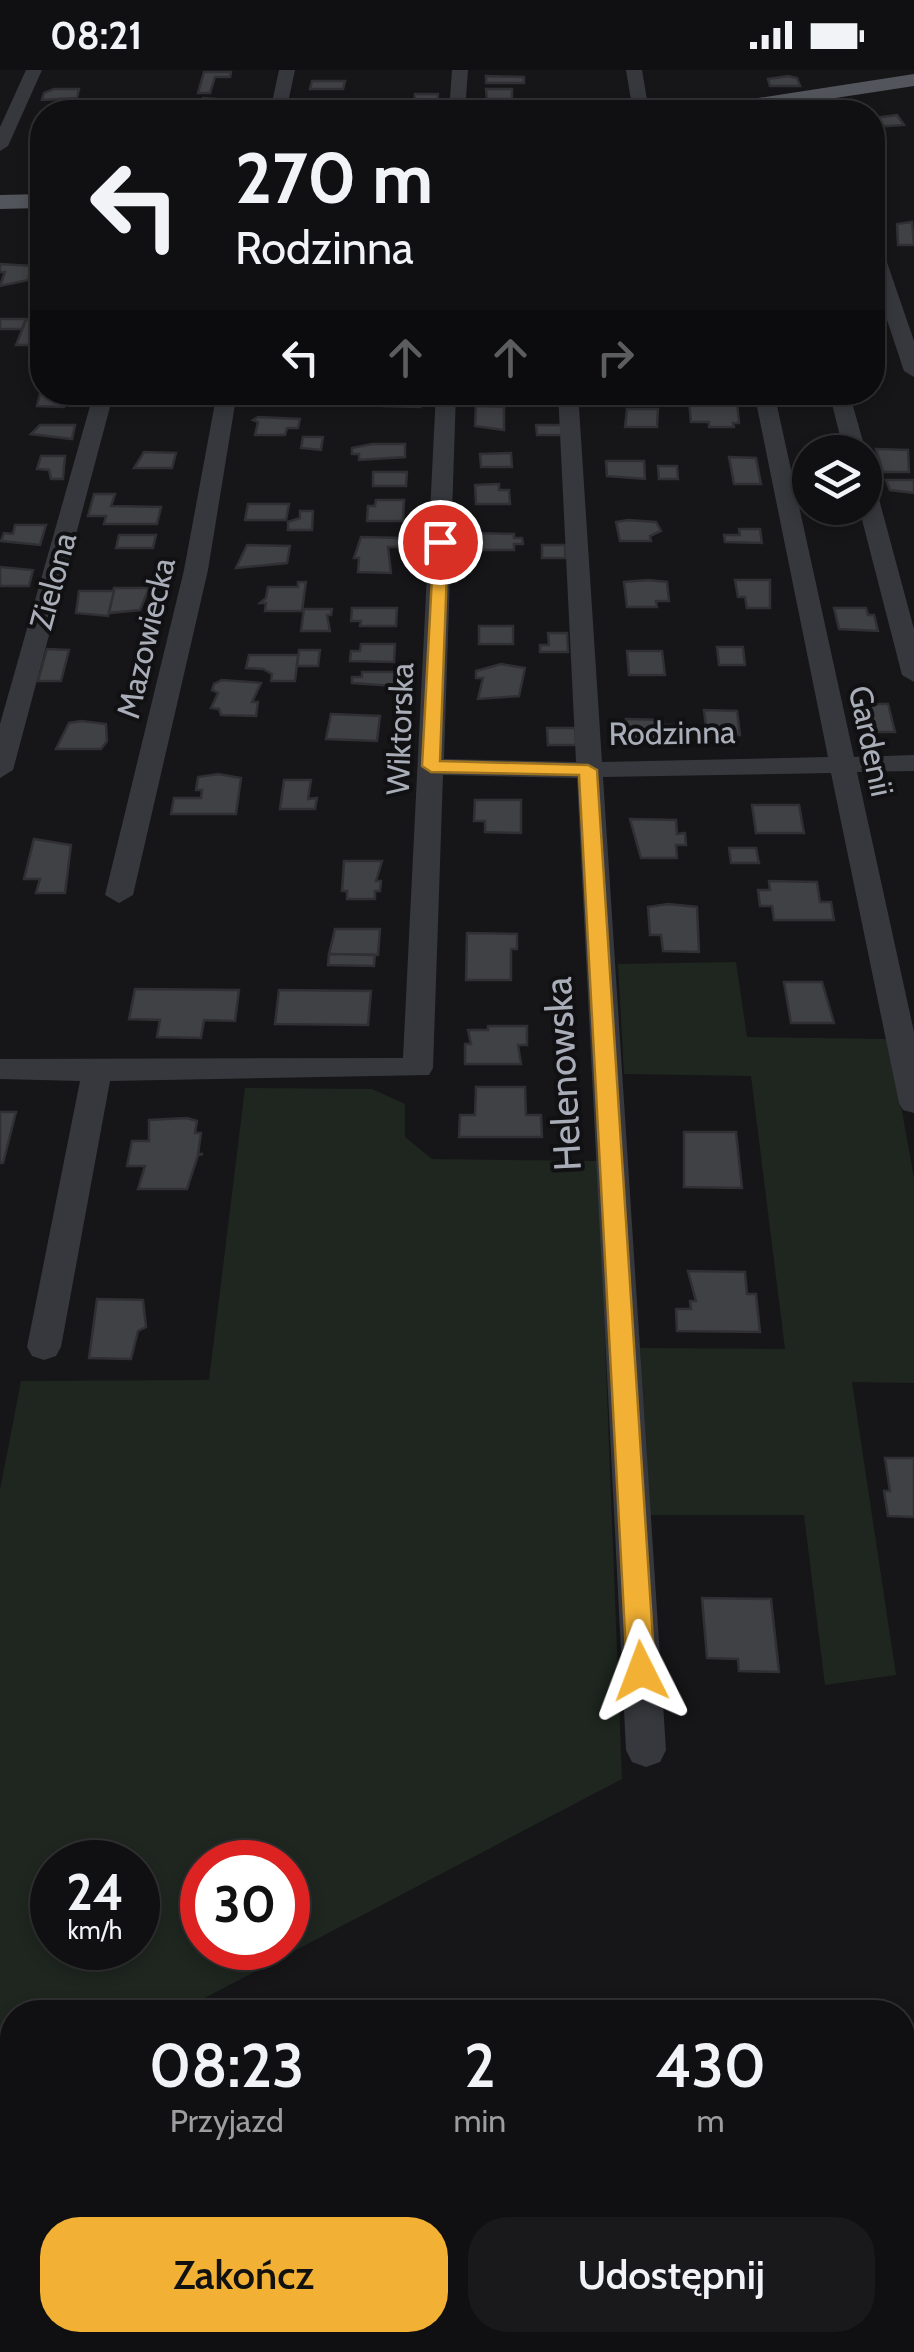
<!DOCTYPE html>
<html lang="pl">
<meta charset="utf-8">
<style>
body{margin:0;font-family:Cabin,sans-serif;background:#19191b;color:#f1f3f6;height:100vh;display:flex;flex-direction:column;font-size:38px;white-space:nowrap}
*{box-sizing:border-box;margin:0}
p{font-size:32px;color:#9c9d9f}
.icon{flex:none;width:55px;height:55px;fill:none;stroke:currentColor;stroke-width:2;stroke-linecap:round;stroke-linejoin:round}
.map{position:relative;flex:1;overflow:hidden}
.details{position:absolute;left:0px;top:1930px;width:915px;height:352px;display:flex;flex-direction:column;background:#101012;border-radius:40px 40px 0 0;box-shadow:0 5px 15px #0003,0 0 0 2px #303032}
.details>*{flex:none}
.banner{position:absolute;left:30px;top:30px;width:855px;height:305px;border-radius:40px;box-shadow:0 5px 15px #0003,0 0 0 2px #303032;background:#101012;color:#f1f3f6;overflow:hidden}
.fabs{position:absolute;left:792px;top:365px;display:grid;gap:20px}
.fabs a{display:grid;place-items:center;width:90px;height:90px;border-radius:50%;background:#101012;box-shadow:0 5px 15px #0003,0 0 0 2px #303032;font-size:50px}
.speed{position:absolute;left:30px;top:1770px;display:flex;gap:20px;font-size:50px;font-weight:700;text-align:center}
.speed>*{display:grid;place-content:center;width:130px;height:130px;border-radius:50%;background:#101012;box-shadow:0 5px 15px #0003,0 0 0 2px #303032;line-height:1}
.speed small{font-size:25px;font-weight:400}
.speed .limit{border:15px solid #d22;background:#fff;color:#111}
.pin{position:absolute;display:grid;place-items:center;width:85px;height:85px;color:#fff;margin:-42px;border:5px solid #fff;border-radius:50%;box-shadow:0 2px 10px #0007}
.me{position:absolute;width:110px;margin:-55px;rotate:357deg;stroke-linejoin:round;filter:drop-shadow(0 0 8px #0008)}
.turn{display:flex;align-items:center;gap:35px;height:210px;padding:0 40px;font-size:45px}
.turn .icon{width:130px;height:130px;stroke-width:2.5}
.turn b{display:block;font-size:70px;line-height:85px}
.lanes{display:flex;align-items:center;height:95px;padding:0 40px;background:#0003;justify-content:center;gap:50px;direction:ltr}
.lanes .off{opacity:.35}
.eta{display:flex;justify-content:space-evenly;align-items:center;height:170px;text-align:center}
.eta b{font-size:60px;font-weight:600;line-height:70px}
.primary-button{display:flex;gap:20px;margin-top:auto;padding:20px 40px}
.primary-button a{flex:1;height:115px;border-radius:40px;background:#f2b134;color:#111;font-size:40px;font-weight:600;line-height:115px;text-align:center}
.primary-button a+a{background:#19191b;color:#f1f3f6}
.status{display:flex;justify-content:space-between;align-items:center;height:70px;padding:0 50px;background:#101012;direction:ltr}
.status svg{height:28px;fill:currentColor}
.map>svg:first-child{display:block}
.green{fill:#1e261f;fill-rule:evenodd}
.building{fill:#404145;stroke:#303034;stroke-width:2.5}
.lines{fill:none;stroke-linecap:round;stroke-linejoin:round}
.path{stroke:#3d3f44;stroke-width:9;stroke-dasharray:6 10;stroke-linecap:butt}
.minor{fill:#37383d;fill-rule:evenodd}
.major{fill:#53555c;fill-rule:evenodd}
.route{fill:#f2b134;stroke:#9d7322;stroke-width:2.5}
.labels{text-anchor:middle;stroke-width:8;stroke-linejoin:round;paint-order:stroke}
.far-street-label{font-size:32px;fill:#a8adb8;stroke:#111113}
.street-label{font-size:38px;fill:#a8adb8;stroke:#111113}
</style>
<div class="status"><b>08:21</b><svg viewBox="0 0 49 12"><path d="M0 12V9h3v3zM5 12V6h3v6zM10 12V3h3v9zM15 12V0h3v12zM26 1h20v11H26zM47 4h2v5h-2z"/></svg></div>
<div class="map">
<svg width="914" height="2282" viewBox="0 0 914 2282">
<rect width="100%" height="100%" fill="#161618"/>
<!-- green -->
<g class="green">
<polygon points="736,892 747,967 889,969 914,1108 914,1313 852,1312 896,1605 825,1615 804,1445 650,1445 640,1278 785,1279 751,1006 624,1004 618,894"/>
<path d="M245 1018 372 1019 405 1034V1067L432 1089 598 1091 622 1709 178 1942H12V2270H902L903 2197H914V2282H0V1420L21 1311 209 1310ZM52 1792H138V1878H52ZM202 1792H288V1878H202Z"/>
</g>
<!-- building -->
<g class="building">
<polygon points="204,2 231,2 230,7 215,7 210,23 198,23"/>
<polygon points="486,6 524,7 524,13 486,13"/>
<polygon points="788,6 797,8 800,16 770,16 768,9"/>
<polygon points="312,11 345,11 343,19 310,19"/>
<polygon points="54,19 79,19 77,28 42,30 44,23"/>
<polygon points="486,19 512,19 512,29 487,29"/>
<polygon points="415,24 438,24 437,39 414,39"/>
<polygon points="203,28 228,30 226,38 201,40"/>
<polygon points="897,45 904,55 872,57 872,48"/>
<polygon points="912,152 914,175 898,175 897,154"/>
<polygon points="0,194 31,196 28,210 0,216 5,202 0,202"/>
<polygon points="0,249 26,249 22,259 0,259"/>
<polygon points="26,250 42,250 42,275 16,275"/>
<polygon points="42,316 42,322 71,322 64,337 37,336"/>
<polygon points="390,324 421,325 420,337 384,336"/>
<polygon points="689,332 737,333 739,353 733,353 734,357 709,357 709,352 691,352"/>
<polygon points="476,336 504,337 504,360 475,356"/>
<polygon points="627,339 658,339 657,357 625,357"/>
<polygon points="258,347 300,349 298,358 287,358 285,365 255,365 258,352 253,350"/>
<polygon points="40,355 75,355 72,369 31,364"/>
<polygon points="536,355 561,355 562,365 537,365"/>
<polygon points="303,367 323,367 321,380 301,378"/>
<polygon points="372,374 405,374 405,387 359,390 359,384 352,384 352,378"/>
<polygon points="876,379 908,380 909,402 883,402"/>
<polygon points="144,382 176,383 172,398 134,398"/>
<polygon points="511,383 512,397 481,397 480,384"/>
<polygon points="41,386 65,386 63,409 51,409 49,400 37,399"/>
<polygon points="729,387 756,388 761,414 734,414"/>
<polygon points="606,391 644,391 645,409 607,406"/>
<polygon points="658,396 677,396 678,409 659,409"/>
<polygon points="373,402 407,402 406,416 373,416"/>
<polygon points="886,410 914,410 914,423 890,420"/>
<polygon points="499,414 499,420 509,420 510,434 476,434 475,415"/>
<polygon points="94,424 115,424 111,436 161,437 157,454 104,454 106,446 88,446"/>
<polygon points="807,428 810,438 843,438 845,444 812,444"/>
<polygon points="376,430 404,430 403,451 367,451 368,436 375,436"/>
<polygon points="248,434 289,434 286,450 245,450"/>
<polygon points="300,441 313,441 312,460 288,460 288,452 300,448"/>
<polygon points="628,450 656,452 661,461 650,466 651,471 620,471 616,452"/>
<polygon points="15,455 46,455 40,475 1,471 4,463 13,464"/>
<polygon points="739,459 760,459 762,473 725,472 724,465 740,465"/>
<polygon points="480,463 514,464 514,468 522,468 523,474 514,474 514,480 480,480"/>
<polygon points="119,465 156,465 153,478 116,478"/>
<polygon points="361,467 400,468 399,477 388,477 391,503 358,502 359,488 354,488"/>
<polygon points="247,475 290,476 287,493 236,498"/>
<rect x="542" y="475" width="23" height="13"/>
<polygon points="0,497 33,500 29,516 0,516"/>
<polygon points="648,510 667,512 669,531 656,531 657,537 627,537 624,512"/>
<polygon points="735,510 770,510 770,538 747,538 745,527 738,527"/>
<polygon points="298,512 306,512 302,541 265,541 266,533 260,533 266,528 268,517 298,517"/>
<polygon points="114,518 149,518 140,540 109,543"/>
<polygon points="79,521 114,521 108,546 76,543"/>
<polygon points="352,538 397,538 396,556 360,556 361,551 351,551"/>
<polygon points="834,538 866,538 868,545 874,545 878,561 839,559"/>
<polygon points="304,539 332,539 331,545 327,545 330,561 301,561"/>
<rect x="479" y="556" width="34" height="18"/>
<polygon points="548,563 567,563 568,582 540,582 540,575 549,575"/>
<polygon points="361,574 395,574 394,592 350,591 351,581 360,581"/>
<polygon points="717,577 743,577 745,595 719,595"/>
<polygon points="47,579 69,580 61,611 38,611"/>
<polygon points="299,580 320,580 318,596 297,596"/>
<polygon points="627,581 662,581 665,605 629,605"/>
<polygon points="249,585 298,585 295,611 271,611 272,604 263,599 246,598"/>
<polygon points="501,594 525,598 519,626 478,629 483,608 476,608 476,601"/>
<polygon points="362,602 394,602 394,616 352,613 352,607 362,607"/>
<polygon points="222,610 261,613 252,632 258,632 256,646 221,645 219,639 211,638 218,623 212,620 214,614"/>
<polygon points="860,634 888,634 895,662 859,662 854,639 861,639"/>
<polygon points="704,640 737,641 740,665 707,665"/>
<polygon points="331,644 380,646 377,671 326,669"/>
<polygon points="626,649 663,650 664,655 678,655 680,672 627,674"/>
<polygon points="81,651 106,654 107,671 101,679 56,679 69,653"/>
<polygon points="547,658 575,658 576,675 548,675"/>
<polygon points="218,704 241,708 236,744 171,744 174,728 201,728 202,720 196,720 198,707"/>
<polygon points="284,710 311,710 308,729 317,728 315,739 280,739"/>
<polygon points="475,730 521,730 521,763 485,762 485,751 474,751"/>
<polygon points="752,735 799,735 804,763 756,763"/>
<polygon points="630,749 676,750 677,764 685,763 686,775 676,775 677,788 641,788"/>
<polygon points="34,769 71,775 65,823 36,823 40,809 24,809"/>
<polygon points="729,778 756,778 759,793 731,793"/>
<polygon points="344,791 382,791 376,811 381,811 380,821 375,821 375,829 347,829 347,821 342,821"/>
<polygon points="769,811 817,812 820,832 831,832 834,850 774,850 772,836 760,836 758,820 770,820"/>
<polygon points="668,834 697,837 699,882 663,881 661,865 650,865 648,837"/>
<polygon points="335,859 380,859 378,885 329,884"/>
<polygon points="467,863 517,864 517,879 511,879 511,910 466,910"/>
<polygon points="329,884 375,885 374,896 328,895"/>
<polygon points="784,912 822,912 834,953 791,953"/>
<polygon points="135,919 239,920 235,951 204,950 201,968 157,967 160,950 129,949"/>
<polygon points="279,920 371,921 368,955 275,954"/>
<polygon points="488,956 527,956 527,975 518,975 521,994 465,994 465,974 471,974 468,960 488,960"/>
<polygon points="476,1017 525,1017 526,1045 541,1045 542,1067 459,1067 460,1045 475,1045"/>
<polygon points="0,1042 16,1042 3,1093 0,1093"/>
<polygon points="187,1048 197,1051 195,1063 201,1063 198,1084 203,1084 198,1085 187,1119 138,1119 145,1096 127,1096 132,1071 149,1071 149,1050"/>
<polygon points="684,1062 736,1062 742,1118 684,1117"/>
<polygon points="688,1201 745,1202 747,1224 756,1224 760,1262 677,1261 676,1239 691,1239 690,1231 696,1231"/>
<polygon points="97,1229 143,1230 146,1257 138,1261 131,1289 89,1288"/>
<polygon points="885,1388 914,1388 914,1447 888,1446 884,1421 890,1421"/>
<polygon points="702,1528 771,1529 779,1602 739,1601 738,1589 707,1588"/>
<rect x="529" y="1938" width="97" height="4"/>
</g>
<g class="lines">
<!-- path -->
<polyline class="path" points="0,2172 12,2172"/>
<!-- minor -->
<g class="minor">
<polygon points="26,0 42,0 8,76 0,81 0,57"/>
<polygon points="279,0 295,0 286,42 270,42"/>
<polygon points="452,0 468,0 465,42 449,42"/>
<polygon points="626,0 642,0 649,42 633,42"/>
<polygon points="811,22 823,22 837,42 821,42 809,25"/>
<polygon points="872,170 881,175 914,271 914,307 904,301 872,205"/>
<polygon points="94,322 114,322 13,700 0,708 0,654"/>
<polygon points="217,322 237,322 208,500 133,825 119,833 105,825 184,500"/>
<polygon points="436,322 456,322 444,689 576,692 558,322 578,322 602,692 828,687 754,322 774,322 854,687 914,685 914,701 857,702 914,962 914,1043 903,1040 899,1033 831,703 603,707 666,1680 660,1692 646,1697 632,1692 626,1680 577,708 443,705 433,998 429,1005 110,1011 61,1277 56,1286 44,1290 32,1286 27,1277 80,1011 0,1009 0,989 403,988"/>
<polygon points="829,322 849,322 866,382 865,383 844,382"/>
<polygon points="865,411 876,418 914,559 914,612 902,605 859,438 865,438"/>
<rect x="902" y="2155" width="12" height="48"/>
</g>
<!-- major -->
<g class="major">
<polygon points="914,4 914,16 744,42 695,42 706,36"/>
<polygon points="42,124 42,138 0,139 0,125"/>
</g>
</g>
<!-- route -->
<polygon class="route" points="434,469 448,472 440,691 588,695 597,700 655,1601 651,1609 631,1609 627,1601 579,705 431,702 422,696"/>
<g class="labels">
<!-- far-street labels -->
<g class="far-street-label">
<text transform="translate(53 511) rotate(-75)" y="11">Zielona</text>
<text transform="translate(146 568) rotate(-77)" y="11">Mazowiecka</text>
<text transform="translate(400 659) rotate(-88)" y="11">Wiktorska</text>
<text transform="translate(672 663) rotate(-1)" y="11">Rodzinna</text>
<text transform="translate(871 671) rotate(78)" y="11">Gardenii</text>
</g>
<!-- street labels -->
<g class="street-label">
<text transform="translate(563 1004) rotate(-93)" y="13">Helenowska</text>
</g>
</g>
</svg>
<div class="fabs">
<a><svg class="icon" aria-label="layers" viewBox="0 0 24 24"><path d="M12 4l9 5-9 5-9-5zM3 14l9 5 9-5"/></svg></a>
</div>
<div class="speed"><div>24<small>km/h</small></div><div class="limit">30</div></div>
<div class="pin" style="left:440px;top:472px;background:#d93025"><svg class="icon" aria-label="arrive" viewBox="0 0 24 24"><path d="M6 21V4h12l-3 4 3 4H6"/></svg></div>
<svg class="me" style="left:641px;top:1601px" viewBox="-20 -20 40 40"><path d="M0-17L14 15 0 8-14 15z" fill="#f2b134" stroke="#fff" stroke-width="4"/></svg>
<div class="banner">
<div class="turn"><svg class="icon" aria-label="left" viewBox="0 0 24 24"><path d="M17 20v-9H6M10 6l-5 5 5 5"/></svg><div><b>270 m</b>Rodzinna</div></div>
<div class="lanes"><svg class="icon" aria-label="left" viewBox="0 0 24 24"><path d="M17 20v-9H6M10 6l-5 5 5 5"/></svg><svg class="icon off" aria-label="ahead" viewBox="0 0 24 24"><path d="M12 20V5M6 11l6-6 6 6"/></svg><svg class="icon off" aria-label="ahead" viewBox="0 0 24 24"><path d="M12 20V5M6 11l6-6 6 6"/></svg><svg class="icon off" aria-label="right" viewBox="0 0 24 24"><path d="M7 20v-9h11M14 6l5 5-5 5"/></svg></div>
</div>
<section class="details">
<div class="eta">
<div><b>08:23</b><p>Przyjazd</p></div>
<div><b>2</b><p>min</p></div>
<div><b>430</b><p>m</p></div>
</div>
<div class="primary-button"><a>Zakończ</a><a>Udostępnij</a></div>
</section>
</div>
